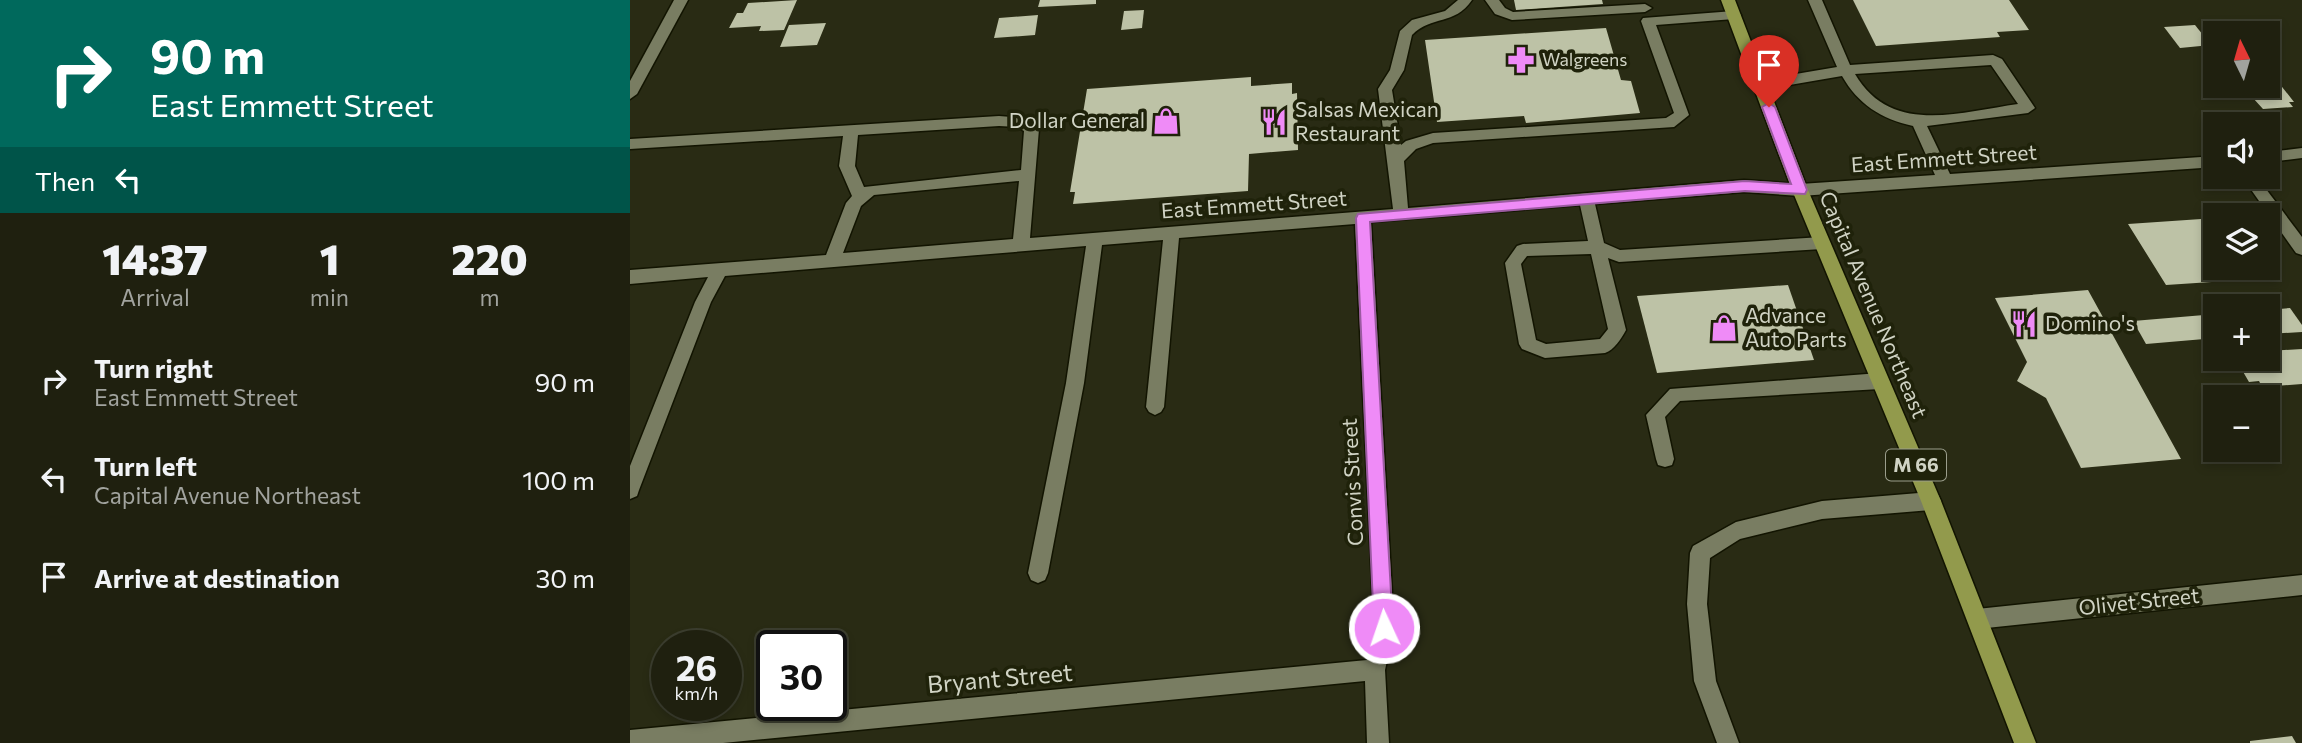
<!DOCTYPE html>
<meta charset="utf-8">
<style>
body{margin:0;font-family:Commissioner,sans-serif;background:#272818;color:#f1f3f6;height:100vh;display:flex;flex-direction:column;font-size:26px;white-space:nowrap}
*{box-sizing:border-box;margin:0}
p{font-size:23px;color:#a1a39e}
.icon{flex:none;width:38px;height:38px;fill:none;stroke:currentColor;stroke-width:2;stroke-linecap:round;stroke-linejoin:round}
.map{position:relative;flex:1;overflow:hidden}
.sheet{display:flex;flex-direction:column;background:#1f200f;width:630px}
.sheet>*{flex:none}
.hud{background:#00695c;color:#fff;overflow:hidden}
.needle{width:46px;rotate:355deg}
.fabs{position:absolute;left:1573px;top:21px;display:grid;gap:14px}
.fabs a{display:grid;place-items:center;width:77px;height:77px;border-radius:0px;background:#1f200f;box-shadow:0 4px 10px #0003,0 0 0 2px #3c3e2f;font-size:35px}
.speed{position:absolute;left:21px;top:630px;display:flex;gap:14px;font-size:35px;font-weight:700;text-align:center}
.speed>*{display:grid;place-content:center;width:91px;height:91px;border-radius:50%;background:#1f200f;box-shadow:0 4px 10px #0003,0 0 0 2px #3c3e2f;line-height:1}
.speed small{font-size:18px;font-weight:400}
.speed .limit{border:4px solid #111;border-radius:10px;background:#fff;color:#111}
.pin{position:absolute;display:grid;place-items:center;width:60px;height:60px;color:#fff;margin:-72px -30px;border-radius:50% 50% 50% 0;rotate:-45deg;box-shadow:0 0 7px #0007}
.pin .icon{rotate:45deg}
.me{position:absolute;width:77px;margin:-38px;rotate:357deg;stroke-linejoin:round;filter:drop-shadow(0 0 5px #0008)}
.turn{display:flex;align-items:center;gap:24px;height:147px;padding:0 35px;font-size:32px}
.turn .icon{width:91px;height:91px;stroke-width:2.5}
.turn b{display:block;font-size:49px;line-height:60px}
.then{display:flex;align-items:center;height:66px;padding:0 35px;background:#0003;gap:14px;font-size:26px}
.eta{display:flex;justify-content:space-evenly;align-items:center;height:119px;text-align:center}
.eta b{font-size:42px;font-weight:800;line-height:49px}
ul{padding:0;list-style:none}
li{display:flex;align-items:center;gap:21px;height:98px;padding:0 35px}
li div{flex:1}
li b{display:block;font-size:26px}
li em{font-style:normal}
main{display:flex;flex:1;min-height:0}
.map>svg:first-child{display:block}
.building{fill:#bdc2a6}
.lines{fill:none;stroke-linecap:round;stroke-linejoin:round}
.minor-casing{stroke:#121401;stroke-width:3}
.major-casing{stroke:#121401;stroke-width:3}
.minor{fill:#797d62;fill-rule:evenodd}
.major{fill:#929a4c;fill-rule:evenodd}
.route{fill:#ef8bf7;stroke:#9b5aa1;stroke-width:2}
.labels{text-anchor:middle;stroke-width:7;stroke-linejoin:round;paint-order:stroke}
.far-poi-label{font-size:18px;fill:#d0d3c4;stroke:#1f220a;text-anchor:start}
.shield{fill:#1f220a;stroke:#9b9e8c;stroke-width:2}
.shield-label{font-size:19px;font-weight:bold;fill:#d0d3c4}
.poi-label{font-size:21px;fill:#d0d3c4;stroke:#1f220a;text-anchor:start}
.street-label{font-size:21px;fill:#d0d3c4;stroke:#1f220a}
.near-street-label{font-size:24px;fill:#d0d3c4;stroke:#1f220a}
</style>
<main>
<section class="sheet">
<div class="hud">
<div class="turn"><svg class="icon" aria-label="right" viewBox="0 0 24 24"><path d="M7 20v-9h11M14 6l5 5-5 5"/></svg><div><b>90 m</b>East Emmett Street</div></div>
<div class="then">Then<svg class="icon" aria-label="left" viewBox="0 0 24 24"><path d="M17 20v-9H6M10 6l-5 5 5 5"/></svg></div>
</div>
<div class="eta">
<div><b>14:37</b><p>Arrival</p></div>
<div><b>1</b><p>min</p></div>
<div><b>220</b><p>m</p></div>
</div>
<ul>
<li><svg class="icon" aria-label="right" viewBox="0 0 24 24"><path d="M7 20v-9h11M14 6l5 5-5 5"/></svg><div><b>Turn right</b><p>East Emmett Street</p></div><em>90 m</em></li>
<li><svg class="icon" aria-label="left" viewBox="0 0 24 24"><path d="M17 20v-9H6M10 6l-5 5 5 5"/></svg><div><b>Turn left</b><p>Capital Avenue Northeast</p></div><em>100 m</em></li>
<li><svg class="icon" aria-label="arrive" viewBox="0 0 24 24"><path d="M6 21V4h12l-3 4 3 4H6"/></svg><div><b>Arrive at destination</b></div><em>30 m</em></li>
</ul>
</section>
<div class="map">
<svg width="1672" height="743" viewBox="0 0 1672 743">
<rect width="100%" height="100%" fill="#292b14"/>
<!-- building -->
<g class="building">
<polygon points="167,0 154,30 129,31 131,26 99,28 107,13 113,13 118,3"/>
<polygon points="410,0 466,0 466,4 408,7"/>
<polygon points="884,0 972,0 973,4 886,10"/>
<polygon points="1223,0 1379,0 1399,30 1367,32 1370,37 1246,46"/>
<polygon points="514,10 512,28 491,30 494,11"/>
<polygon points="408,15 405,35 364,38 369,18"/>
<polygon points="196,23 187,45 150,47 159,25"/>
<polygon points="1565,25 1581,45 1550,48 1534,27"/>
<polygon points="976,28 991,80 1001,81 1010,113 896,123 894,116 807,122 795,40"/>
<polygon points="1638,69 1664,102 1659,102 1663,107 1633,109 1612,86 1638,86"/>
<polygon points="621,77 621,86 662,83 662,94 667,93 668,150 619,154 618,191 443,204 445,192 440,192 457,89"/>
<polygon points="1586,218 1586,268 1620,268 1627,279 1536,285 1498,224"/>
<polygon points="1158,285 1184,360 1027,373 1007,296"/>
<polygon points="1458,290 1551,459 1451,468 1416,398 1387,381 1397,362 1365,298"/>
<polygon points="1660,308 1672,325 1672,332 1638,334 1638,310"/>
<polygon points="1586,314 1586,338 1516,344 1503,321"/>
<polygon points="1672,349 1672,384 1632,387 1629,381 1619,382 1608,363 1616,362 1614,359 1638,359 1638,351"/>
<polygon points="1662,736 1666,743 1620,743 1620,741"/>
</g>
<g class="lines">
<defs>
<g id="minor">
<polygon points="44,0 58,0 7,94 0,99 0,81"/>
<path d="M828 0H842C824 26 802 15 782 35L774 70 762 90 771 145 776 141 803 133 1036 118 1044 113 1011 21 1013 18 1104 11 1111 15 1104 19 1026 25 1059 115 1044 127 803 143 786 149 774 161 778 208 1114 180 1170 184 1305 175 1283 126C1251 119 1228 104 1212 76L1130 90 1125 88 1123 85 1130 80 1207 67 1178 0H1192L1220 65 1363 55 1372 59 1405 108 1398 113 1297 126 1320 174 1586 156V167L1170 196 1114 192 965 204 974 243 990 250 1192 237 1200 243 1192 249 989 262 978 258 996 330C991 339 984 350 975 353L915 358 892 349 889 344 875 263 887 246 893 244 958 241 950 205 741 222 764 628 755 670 759 743H737L735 681 93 743H0V730L737 660 744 628 725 224 549 238 534 407 531 412 525 415 519 412 516 407 533 240 472 245 454 383 418 573 415 580 408 583 401 580 398 573 436 383 456 246 95 276 81 302 9 490 7 496 0 499V466L65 302 78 277 0 284V270L196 255 216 203 222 196 209 166 213 136 0 149V139L369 116 395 118 409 129 400 238 763 209 748 89 760 70 770 31 782 20 815 11ZM1361 65 1388 104C1330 112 1261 136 1225 74ZM369 126 387 127 394 131 391 170 234 187 225 166 228 135ZM389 181 383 239 213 253 231 206 244 195ZM961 254 978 329 970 339 916 344 906 340 891 264 897 256Z"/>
<polygon points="855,0 869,0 875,8 883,12 1015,4 1022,8 1015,12 882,20 865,14"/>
<polygon points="1672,148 1672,158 1638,162 1638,152"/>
<polygon points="1612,177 1627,177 1672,237 1672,255 1666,253"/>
<polygon points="1250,373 1256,376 1259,381 1256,386 1250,389 1050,401 1035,417 1044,459 1042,465 1035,467 1028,465 1026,459 1016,415 1040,389"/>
<polygon points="1301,492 1308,495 1311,501 1308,507 1301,510 1192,519 1110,539 1080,558 1077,604 1086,681 1109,743 1087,743 1064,681 1057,604 1060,553 1063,546 1106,522 1192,501"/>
<polygon points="1672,575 1672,595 1347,629 1340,626 1337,619 1340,612 1347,609"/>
</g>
<polygon id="major" points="1091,0 1105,0 1178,190 1311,501 1406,743 1384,743 1291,501 1162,190"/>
</defs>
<!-- minor casing -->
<use href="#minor" class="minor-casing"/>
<!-- major casing -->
<use href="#major" class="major-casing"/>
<!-- minor -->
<use href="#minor" class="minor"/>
<!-- major -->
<use href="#major" class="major"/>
</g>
<!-- route -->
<polygon class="route" points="1139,103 1145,107 1177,190 1175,194 1115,191 740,222 763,628 760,634 754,637 747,634 744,628 726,218 728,214 1115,181 1161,184 1132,107"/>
<!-- icons -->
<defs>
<symbol id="pharmacy-bare" viewBox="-9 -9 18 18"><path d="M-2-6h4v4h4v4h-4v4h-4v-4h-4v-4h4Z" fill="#ef8bf7" stroke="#1f220a" stroke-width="2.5" paint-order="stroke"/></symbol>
<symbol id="shop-bare" viewBox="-9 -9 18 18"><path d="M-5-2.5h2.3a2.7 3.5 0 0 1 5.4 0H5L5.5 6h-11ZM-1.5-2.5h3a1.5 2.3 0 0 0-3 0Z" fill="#ef8bf7" stroke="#1f220a" stroke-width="2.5" paint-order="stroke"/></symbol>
<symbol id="restaurant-bare" viewBox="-9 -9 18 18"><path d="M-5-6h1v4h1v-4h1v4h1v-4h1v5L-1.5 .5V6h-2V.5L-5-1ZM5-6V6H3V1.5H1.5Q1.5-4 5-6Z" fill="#ef8bf7" stroke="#1f220a" stroke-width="2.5" paint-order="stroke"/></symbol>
</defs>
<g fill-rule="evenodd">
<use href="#pharmacy-bare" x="872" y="41" width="38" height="38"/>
<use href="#shop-bare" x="517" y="102" width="38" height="38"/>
<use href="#restaurant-bare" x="625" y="103" width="38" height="38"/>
<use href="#restaurant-bare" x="1375" y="305" width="38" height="38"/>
<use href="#shop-bare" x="1075" y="309" width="38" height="38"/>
</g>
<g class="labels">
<!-- far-poi labels -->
<g class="far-poi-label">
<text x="912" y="66">Walgreens</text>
</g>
<!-- shield labels -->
<rect class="shield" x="1256" y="449.5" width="60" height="31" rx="5"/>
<g class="shield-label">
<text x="1286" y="472">M 66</text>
</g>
<!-- poi labels -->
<g class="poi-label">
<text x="665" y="117">Salsas Mexican<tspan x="665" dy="24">Restaurant</tspan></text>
<text x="515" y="128" text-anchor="end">Dollar General</text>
<text x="1115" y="323">Advance<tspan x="1115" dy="24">Auto Parts</tspan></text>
<text x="1415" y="331">Domino's</text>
</g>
<!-- street labels -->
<g class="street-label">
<text transform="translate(1314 159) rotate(-4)" y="7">East Emmett Street</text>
<text transform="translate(624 205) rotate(-4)" y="7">East Emmett Street</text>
<text transform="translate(1243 305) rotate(67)" y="7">Capital Avenue Northeast</text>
<text transform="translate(723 482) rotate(-93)" y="7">Convis Street</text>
<text transform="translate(1509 602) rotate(-6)" y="7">Olivet Street</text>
</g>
<!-- near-street labels -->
<g class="near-street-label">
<text transform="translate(370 679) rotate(-5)" y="8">Bryant Street</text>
</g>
</g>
</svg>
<div class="fabs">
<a><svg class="needle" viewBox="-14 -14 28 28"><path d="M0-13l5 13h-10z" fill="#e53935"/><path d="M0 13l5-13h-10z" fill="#a1a39e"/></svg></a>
<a><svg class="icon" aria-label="sound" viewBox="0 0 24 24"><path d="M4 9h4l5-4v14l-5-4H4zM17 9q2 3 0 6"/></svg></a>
<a><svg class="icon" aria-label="layers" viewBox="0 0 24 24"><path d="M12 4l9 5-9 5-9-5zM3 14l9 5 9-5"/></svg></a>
<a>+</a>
<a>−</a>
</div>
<div class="speed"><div>26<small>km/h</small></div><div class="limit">30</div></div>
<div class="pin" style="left:1139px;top:107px;background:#d93025"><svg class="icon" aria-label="arrive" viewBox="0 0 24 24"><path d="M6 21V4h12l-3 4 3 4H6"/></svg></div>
<svg class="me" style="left:754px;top:628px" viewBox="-20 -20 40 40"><circle r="17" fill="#ef8bf7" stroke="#fff" stroke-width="3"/><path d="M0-11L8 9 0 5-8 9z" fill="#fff"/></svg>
</div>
</main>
